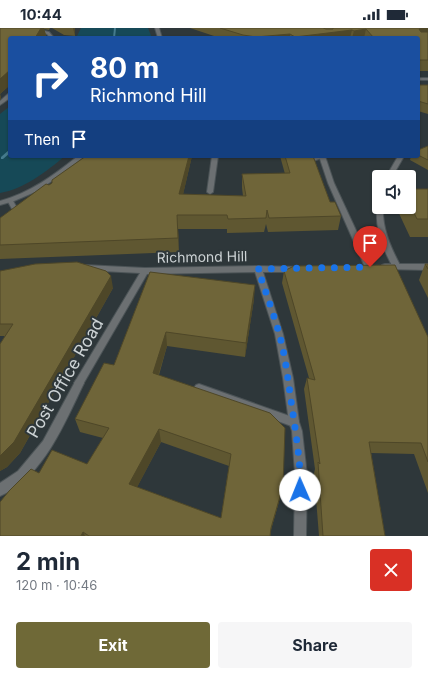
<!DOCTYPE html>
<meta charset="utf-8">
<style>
body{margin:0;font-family:Inter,sans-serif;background:#f6f6f7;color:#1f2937;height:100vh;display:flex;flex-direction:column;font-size:15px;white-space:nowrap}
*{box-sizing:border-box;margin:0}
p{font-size:13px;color:#747a83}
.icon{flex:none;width:22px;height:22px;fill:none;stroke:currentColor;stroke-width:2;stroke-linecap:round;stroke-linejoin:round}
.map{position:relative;height:508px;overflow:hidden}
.panel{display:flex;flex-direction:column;background:#fff;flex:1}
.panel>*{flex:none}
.guide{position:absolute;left:8px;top:8px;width:412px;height:122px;border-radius:4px;box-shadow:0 1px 3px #0004;background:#1a4fa0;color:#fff;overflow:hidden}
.fabs{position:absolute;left:372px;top:142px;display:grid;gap:8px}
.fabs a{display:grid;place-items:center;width:44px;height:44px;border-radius:4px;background:#fff;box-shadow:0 1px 3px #0004;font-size:20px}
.pin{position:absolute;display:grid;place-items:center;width:34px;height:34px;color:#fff;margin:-41px -17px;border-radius:50% 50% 50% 0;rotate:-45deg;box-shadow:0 0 4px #0007}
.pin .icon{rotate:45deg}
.me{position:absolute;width:44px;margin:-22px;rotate:359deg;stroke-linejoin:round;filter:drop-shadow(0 0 3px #0008)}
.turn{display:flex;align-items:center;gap:14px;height:84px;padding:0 16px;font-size:18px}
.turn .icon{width:52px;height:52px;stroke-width:2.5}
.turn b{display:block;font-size:28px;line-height:34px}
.then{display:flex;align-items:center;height:38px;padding:0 16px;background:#0003;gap:8px;font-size:15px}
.round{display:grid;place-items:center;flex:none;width:42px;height:42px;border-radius:4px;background:#f6f6f7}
.head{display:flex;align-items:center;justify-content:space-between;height:68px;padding:0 16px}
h1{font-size:24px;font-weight:700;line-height:30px}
.button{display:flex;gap:8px;margin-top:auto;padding:8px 16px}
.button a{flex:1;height:46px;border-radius:4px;background:#6f6937;color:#fff;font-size:16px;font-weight:700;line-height:46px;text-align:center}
.button a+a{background:#f6f6f7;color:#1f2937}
.status{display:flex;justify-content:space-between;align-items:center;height:28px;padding:0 20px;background:#fff;direction:ltr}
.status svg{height:11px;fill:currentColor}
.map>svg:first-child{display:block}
.green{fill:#164957}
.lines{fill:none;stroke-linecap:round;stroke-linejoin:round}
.stream{fill:#457b8d;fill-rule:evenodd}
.service-casing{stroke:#4b5356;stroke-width:2}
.pedestrian-casing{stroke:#4b5356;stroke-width:2}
.minor-casing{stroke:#4b5356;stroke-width:2}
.tertiary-casing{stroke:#4b5356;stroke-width:2}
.service{fill:#6c7072;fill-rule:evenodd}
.pedestrian{fill:#6c7072;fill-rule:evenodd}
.minor{fill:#6c7072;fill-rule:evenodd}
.tertiary{fill:#6c7072;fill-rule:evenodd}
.wall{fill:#5f5731;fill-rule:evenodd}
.shaded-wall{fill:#4e4728}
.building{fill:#6f6539;stroke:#4e4728;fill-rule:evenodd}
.route{stroke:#1a73e8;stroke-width:7;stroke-dasharray:0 12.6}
.labels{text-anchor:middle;stroke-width:4;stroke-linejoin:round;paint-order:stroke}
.street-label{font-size:14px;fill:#cdd3d5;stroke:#2e373a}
.near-street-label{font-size:17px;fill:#cdd3d5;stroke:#2e373a}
</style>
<div class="status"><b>10:44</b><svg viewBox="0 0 49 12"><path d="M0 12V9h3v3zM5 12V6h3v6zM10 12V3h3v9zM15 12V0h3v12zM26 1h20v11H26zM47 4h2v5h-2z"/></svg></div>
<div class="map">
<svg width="428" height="508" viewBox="0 0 428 508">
<rect width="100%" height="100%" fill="#2e373a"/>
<!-- green -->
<g class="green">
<polygon points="81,0 148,0 152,10 62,10 77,8"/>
<path d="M10 78V128H65C47 143 24 161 0 165V86Z"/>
</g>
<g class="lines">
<!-- stream -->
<g class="stream">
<polygon points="114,0 116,0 115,10 113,10"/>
<polygon points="9,122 10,122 10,125 3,131 1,131 1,129"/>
</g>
<defs>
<g id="service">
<polygon points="212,128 218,128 213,164 210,166 207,164"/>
<polygon points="319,128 325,129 307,135 304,133"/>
<polygon points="400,128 403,130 392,149 386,149 397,130"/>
<path d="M379 177V179H383C382 201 391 220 401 239L400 241H394C383 222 375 201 377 179Z"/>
<polygon points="199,356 298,391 299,394 298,397 294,399 196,363 194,360 196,357"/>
</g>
<g id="pedestrian">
<polygon points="10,170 12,171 17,180 16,181 14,182 12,181 7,172"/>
<path d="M79 351 82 352 84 355C65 394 43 450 0 468V455L18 443 43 413 76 352Z"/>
</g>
<g id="minor">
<rect x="418" y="50" width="10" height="2"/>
<polygon points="319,128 325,128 334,155 373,239 372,241 369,242 365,239 328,155"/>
<polygon points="385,236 428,236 428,242 382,241 381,239 382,237"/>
<polygon points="85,237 145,240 258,238 302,239 303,241 299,244 263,244 283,306 293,350 299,394 302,403 307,447 306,508 294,508 295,447 292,403 289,394 283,350 275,306 255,244 147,246 82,358 79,359 76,358 74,355 76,352 140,245 82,242 81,240"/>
</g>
<g id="tertiary">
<polygon points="25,0 31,0 49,4 54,10 50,10 47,6"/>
<polygon points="155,0 159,0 162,10 158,10"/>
<polygon points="8,66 10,66 10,70 0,77 0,73"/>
<path d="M78 128H85L55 151 35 164 14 173 0 177V173C30 165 54 147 78 128Z"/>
</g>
</defs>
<!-- service casing -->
<use href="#service" class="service-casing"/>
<!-- pedestrian casing -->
<use href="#pedestrian" class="pedestrian-casing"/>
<!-- minor casing -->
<use href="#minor" class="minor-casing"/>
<!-- tertiary casing -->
<use href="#tertiary" class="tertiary-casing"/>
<!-- service -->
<use href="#service" class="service"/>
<!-- pedestrian -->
<use href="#pedestrian" class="pedestrian"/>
<!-- minor -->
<use href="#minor" class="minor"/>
<!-- tertiary -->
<use href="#tertiary" class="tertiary"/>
</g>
<!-- wall -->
<g class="wall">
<polygon points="0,0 50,0 49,2 44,1 46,7 44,10 10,10 10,57 0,66 1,70 0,72"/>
<polygon points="52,0 75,0 75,8 64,7"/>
<polygon points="190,0 428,0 428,43 418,43 418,10 220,10"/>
<polygon points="428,57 428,86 418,83 418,58"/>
<polygon points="428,118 428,142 410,132 411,128 418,128 418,122"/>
<polygon points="86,128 192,128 183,166 243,168 242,160 242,146 285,146 280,128 313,128 330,174 341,188 338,202 268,204 266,196 264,204 227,205 227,201 178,201 179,224 0,231 0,190 52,155"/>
<polygon points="409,161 428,161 428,209 410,209 396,179 409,179"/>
<polygon points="425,236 428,236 428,270 419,252"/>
<polygon points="0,243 113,260 20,425 7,439 0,443 0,316 5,308 0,308"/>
<polygon points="284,243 428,309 428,465 414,426 371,425 385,508 319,508 314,445 315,441 304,361 307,350 309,350 282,255"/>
<path d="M150 244 254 271 245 329 167 318 159 347 280 470 271 502 270 508H0L39 445 87 436 103 410 80 404 75 391 114 337ZM161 414 229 438 221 490 137 459Z"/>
</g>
<!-- shaded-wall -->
<g class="shaded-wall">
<polygon points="41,0 44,0 46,7 44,10 35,10"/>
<polygon points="73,0 75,0 75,8"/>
<polygon points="424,0 428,0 428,9 418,11 419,1"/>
<polygon points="366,1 364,10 352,10 354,3"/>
<polygon points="352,2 350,10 295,10 295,9"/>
<polygon points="290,6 290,10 256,10 256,9"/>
<polygon points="10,42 10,57 0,66 1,70 0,72 0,51"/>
<polygon points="189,128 192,128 180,180 179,166"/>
<polygon points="177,187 178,201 179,224 178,210"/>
<polygon points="111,248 113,260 20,425 7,439 0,443 0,428"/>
<polygon points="255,257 254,271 245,329 246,315"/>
<polygon points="166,304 167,318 155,358 153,345"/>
<polygon points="159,401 161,414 133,467 129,456"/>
<polygon points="283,458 280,470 269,508 271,500"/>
<polygon points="83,504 85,508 81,508"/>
</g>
<!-- building -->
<g class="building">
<polygon points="0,0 41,0 35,10 10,10 10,42 0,51"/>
<polygon points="220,0 323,0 326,1 333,1 333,0 424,0 419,1 421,4 428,4 428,32 418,32 418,10 374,10 366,1 354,3 352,2 295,9 290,6 256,9 243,7"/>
<polygon points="420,57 428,57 428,76 418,73 418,58"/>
<polygon points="428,118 428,132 418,127 418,122"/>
<polygon points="86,128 189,128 179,166 246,168 242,146 290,145 285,128 313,128 330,174 335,174 341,188 269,190 267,182 266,190 228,191 227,187 177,187 178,210 0,217 0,190 46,156 49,157 52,155 52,152"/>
<polygon points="409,161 428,161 428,191 417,191 409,175"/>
<polygon points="77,234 106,243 111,248 14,414 0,428 0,316 13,296 0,296 0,243 35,236"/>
<polygon points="425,236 428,236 428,241"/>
<polygon points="395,237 428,309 428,434 421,415 369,414 385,508 323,508 318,434 320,436 307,350 315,352 284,243 294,238"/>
<path d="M150 244 255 257 246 315 166 304 153 345 270 385 285 400 283 458 271 500 270 508H89L83 504 81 508H0V474L9 463 31 441 39 445 52 422 87 436 109 400 75 391 104 335 114 337ZM159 401 231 426 221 490 129 456Z"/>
</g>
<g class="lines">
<!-- route -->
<path class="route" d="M300 462C301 438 297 415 294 392 289 363 287 334 279 305 273 284 265 262 258 241L370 239"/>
</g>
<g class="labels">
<!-- street labels -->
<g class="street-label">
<text transform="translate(202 229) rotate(-1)" y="5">Richmond Hill</text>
</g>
<!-- near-street labels -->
<g class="near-street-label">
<text transform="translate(65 350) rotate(-60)" y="6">Post Office Road</text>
</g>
</g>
</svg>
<div class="fabs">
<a><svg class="icon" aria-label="sound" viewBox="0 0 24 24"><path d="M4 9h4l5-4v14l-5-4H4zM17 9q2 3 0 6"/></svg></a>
</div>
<div class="pin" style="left:370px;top:239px;background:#d93025"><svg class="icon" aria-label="arrive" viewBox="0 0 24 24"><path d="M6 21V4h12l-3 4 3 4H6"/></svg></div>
<svg class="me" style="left:300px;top:462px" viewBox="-20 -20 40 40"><circle r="19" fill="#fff"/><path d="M0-13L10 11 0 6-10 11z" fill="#1a73e8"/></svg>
<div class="guide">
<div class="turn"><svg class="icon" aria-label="right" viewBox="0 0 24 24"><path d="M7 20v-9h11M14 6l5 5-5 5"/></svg><div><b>80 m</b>Richmond Hill</div></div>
<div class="then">Then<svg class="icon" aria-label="arrive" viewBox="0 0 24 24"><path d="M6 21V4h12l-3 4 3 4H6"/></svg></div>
</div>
</div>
<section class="panel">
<div class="head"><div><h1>2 min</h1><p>120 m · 10:46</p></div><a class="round" style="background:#d93025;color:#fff"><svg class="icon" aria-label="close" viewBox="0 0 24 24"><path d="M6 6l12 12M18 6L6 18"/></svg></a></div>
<div class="button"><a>Exit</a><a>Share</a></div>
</section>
